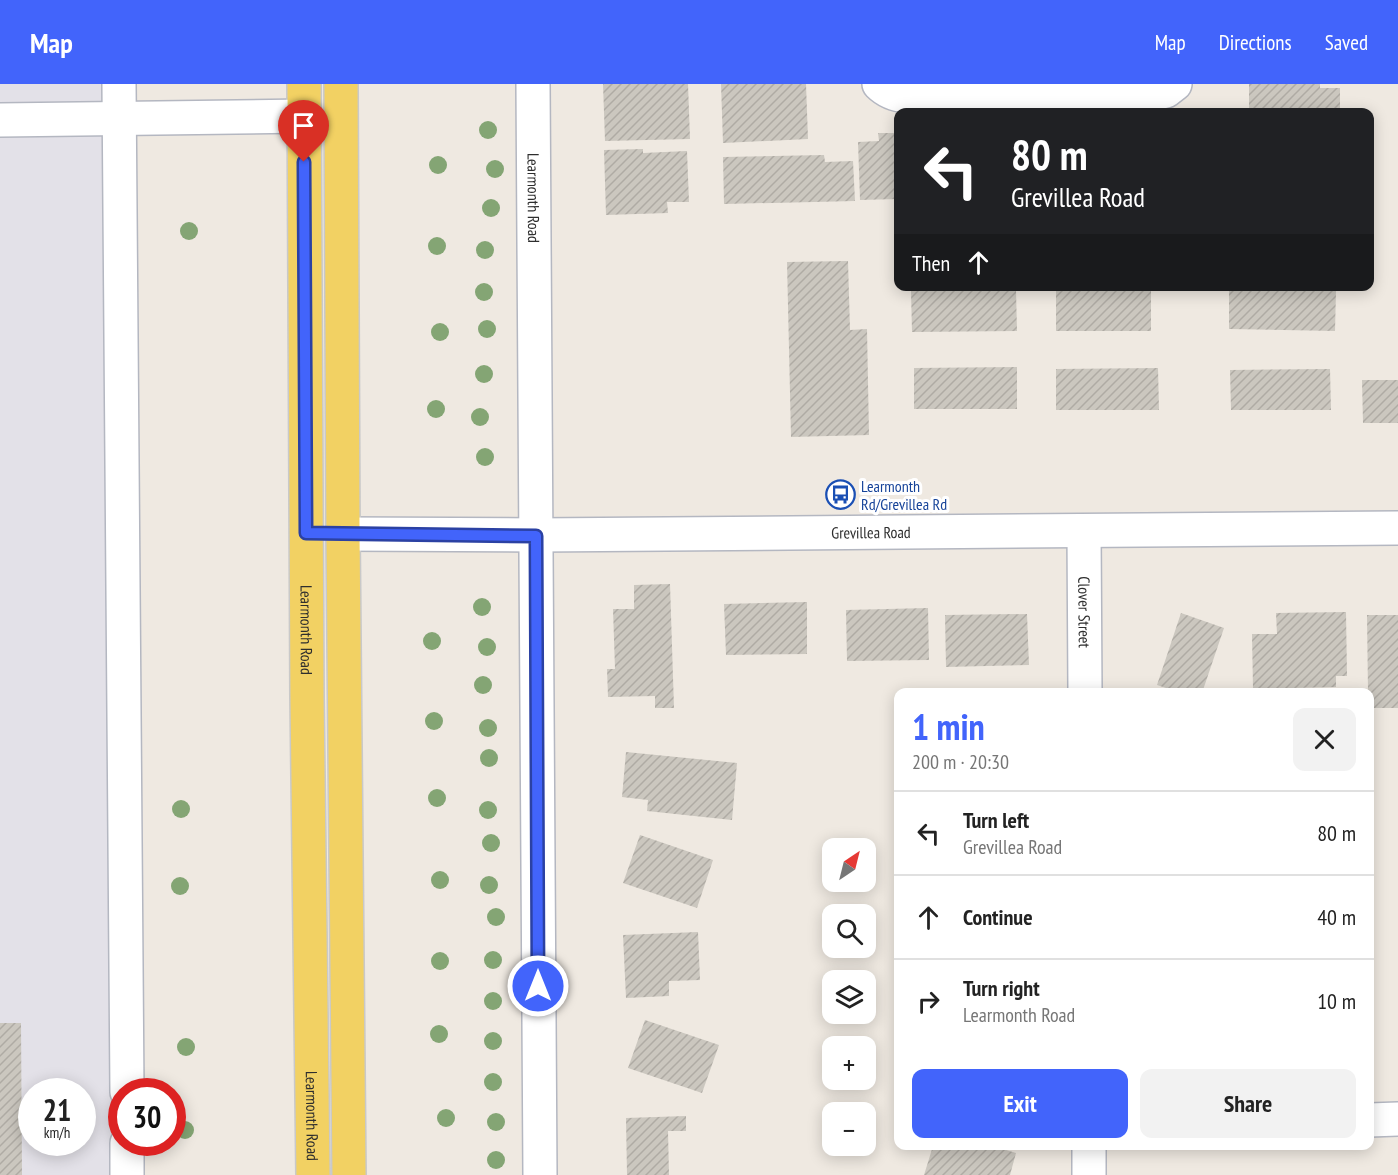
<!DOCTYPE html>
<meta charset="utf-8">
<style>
body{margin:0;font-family:"PT Sans Narrow",sans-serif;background:#f2f2f2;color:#222;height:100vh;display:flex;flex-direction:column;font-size:22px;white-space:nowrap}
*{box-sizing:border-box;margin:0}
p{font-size:20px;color:#767676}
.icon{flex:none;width:33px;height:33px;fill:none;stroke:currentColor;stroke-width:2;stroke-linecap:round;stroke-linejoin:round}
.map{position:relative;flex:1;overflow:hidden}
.details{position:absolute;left:894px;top:604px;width:480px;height:462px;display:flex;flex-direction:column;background:#fff;border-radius:12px;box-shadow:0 3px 15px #0003}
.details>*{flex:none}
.banner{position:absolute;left:894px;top:24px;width:480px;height:183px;border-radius:12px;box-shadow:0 3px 15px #0003;background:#202124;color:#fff;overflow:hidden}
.needle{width:39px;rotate:35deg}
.controls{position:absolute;left:822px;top:754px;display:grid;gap:12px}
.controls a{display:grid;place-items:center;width:54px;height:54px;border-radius:12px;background:#fff;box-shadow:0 3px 15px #0003;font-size:30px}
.speed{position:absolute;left:18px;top:994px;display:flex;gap:12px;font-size:30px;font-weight:700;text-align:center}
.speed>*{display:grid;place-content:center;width:78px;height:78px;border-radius:50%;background:#fff;box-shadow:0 3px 15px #0003;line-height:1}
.speed small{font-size:15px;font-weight:400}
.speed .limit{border:9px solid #d22;background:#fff;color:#111}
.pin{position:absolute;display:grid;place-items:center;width:51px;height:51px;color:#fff;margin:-62px -26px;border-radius:50% 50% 50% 0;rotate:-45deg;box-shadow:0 0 6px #0007}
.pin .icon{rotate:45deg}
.me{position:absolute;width:66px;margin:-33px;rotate:0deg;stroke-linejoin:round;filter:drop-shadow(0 0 4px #0008)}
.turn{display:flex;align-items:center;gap:21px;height:126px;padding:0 18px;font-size:27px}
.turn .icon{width:78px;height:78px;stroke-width:2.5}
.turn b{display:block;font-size:42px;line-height:51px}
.then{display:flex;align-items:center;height:57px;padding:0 18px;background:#0003;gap:12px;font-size:22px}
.round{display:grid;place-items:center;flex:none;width:63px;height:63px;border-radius:12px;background:#f2f2f2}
.headline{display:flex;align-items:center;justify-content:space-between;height:102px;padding:0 18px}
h1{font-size:36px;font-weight:800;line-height:45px;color:#4264fb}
.action{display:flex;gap:12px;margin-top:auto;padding:12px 18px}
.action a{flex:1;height:69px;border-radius:12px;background:#4264fb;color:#fff;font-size:24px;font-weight:800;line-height:69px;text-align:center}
.action a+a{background:#f2f2f2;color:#222}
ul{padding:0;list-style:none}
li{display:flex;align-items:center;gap:18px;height:84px;padding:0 18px;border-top:2px solid #e0e0e0}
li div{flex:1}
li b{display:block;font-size:22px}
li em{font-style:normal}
header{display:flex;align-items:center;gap:36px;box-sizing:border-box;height:84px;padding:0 30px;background:#4264fb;color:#fff}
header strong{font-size:28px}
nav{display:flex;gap:33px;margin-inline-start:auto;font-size:21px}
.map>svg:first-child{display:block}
.industrial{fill:#e3e1e8;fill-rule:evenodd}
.building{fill:url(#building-hatch)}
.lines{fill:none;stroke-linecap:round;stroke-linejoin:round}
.minor-casing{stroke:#b4b7c1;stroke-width:36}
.major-casing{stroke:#c9c9c9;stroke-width:36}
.minor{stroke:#fff;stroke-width:33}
.major{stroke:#f2d163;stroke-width:33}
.tree{fill:#84a574}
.route-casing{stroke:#2b41a3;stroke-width:15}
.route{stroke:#4264fb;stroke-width:10}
.labels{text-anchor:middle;stroke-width:6;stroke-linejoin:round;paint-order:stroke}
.street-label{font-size:16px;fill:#2e2e2e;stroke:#fff}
.transit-label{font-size:16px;fill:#164399;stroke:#fff;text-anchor:start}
</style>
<header>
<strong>Map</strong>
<nav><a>Map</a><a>Directions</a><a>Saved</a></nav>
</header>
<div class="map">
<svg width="1398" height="1091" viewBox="0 0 1398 1091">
<defs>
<pattern id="building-hatch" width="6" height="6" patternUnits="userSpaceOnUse" patternTransform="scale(1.5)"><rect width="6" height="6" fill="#cbc7bf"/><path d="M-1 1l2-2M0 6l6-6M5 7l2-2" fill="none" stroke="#afaba4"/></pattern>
</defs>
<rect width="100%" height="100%" fill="#efe9e1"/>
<!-- industrial -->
<path class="industrial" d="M0 0H119L122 1059 127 1091H0ZM32 1008H82V1059H32Z"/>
<!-- building -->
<g class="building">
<polygon points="603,0 688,0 690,55 605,57"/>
<polygon points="721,0 806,0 808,55 723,59"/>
<polygon points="1249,0 1320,0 1320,4 1340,4 1340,27 1326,27 1326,28 1249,28"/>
<polygon points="878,49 898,49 898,115 860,116 858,58 879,57"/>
<polygon points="643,65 643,69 687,67 689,118 667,118 668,129 606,131 604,66"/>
<polygon points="824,71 825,78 853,77 855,117 724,120 723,73"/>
<polygon points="848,177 850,246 867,245 869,351 791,353 787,178"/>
<rect x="1056" y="203" width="95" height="44"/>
<polygon points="1229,205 1336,207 1335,247 1229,245"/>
<polygon points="1016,206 1017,247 912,248 911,207"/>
<polygon points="1017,283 1017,325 914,325 914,284"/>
<polygon points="1158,284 1159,326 1056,326 1056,285"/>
<polygon points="1330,285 1331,326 1231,326 1230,286"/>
<polygon points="1362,296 1398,296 1398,339 1363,339"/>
<polygon points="670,500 674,624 655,624 655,612 608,613 607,585 615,585 613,525 634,525 634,501"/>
<polygon points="807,518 807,570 726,571 724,520"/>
<polygon points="928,524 929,576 847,577 846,526"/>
<polygon points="1346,528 1347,592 1336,592 1336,603 1253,605 1252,550 1277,550 1276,529"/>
<polygon points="1181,529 1224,544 1202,609 1181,609 1157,601"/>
<polygon points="1027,530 1029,581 946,583 945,531"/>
<polygon points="1367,531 1398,531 1398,624 1370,624 1370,609 1368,609"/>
<polygon points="626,668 737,679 732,736 647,727 648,716 622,713"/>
<polygon points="640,751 713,776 697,824 623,799"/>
<polygon points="698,848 700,896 669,897 669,912 626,914 623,851"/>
<polygon points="645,936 719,961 702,1009 628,984"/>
<polygon points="0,939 21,939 22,1091 0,1091"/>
<polygon points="686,1032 686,1047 668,1047 669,1091 627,1091 626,1034"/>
<polygon points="933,1062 993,1062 1016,1069 1010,1091 924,1091"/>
</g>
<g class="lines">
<defs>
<g id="minor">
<polyline points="119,0 127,1008"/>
<path id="s1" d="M533 0 540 1091"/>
<path d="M879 0C887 8 896 11 907 12L1150 11 1166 7 1175 0"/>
<polyline points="0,36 304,32"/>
<path id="s2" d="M1084 447 1085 609"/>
<path id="s3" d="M343 450 536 451 1398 444"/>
<polyline points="1370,1036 1398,1035"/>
<polyline points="127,1059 127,1091"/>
<polyline points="1089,1062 1089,1091"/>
</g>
<g id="major">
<path id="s4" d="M304 0 307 613 313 1091"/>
<polyline points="341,0 343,450 349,1091"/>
</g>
</defs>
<!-- minor casing -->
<use href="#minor" class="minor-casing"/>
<!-- major casing -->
<use href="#major" class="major-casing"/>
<!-- minor -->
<use href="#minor" class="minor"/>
<!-- major -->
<use href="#major" class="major"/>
</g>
<!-- trees -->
<g class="tree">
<circle cx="488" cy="46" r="9"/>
<circle cx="438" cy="81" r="9"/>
<circle cx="495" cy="85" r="9"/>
<circle cx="491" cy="124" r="9"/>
<circle cx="189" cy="147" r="9"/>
<circle cx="437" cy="162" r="9"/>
<circle cx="485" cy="166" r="9"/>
<circle cx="484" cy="208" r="9"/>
<circle cx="487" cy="245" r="9"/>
<circle cx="440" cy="248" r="9"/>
<circle cx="484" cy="290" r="9"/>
<circle cx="436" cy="325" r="9"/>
<circle cx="480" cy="333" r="9"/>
<circle cx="485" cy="373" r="9"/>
<circle cx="482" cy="523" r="9"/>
<circle cx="432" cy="557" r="9"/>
<circle cx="487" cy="563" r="9"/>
<circle cx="483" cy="601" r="9"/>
<circle cx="434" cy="637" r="9"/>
<circle cx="488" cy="644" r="9"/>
<circle cx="489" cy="674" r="9"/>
<circle cx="437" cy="714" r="9"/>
<circle cx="181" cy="725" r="9"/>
<circle cx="488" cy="726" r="9"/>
<circle cx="491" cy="759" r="9"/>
<circle cx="440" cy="796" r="9"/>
<circle cx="489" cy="801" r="9"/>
<circle cx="180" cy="802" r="9"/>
<circle cx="496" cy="833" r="9"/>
<circle cx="493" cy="876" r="9"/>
<circle cx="440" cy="877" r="9"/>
<circle cx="493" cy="917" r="9"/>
<circle cx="439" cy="950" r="9"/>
<circle cx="493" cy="957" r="9"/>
<circle cx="186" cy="963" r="9"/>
<circle cx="493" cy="998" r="9"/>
<circle cx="446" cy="1034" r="9"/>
<circle cx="496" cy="1038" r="9"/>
<circle cx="185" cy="1046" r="9"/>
<circle cx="496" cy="1076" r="9"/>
</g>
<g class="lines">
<defs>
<polyline id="route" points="304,78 306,449 536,452 538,902"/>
</defs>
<!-- route casing -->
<use href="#route" class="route-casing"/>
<!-- route -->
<use href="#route" class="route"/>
</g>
<!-- icons -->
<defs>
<symbol id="bus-ring" viewBox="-11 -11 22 22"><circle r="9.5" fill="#fff" stroke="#1a4fb4" stroke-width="1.5"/><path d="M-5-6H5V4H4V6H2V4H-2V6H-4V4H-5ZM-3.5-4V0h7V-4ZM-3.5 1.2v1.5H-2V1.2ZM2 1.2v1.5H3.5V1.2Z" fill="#1a4fb4"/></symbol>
</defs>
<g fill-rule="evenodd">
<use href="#bus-ring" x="824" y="394" width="33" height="33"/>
</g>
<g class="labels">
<!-- street labels -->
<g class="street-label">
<text dy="6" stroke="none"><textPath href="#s1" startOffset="114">Learmonth Road</textPath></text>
<text dy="6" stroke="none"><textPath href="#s3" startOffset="528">Grevillea Road</textPath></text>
<text dy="6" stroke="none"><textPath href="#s2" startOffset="81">Clover Street</textPath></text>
<text dy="6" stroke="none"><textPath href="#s4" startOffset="546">Learmonth Road</textPath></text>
<text dy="6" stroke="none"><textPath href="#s4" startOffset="1032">Learmonth Road</textPath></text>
</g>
<!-- transit labels -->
<g class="transit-label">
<text x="861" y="408">Learmonth<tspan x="861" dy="18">Rd/Grevillea Rd</tspan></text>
</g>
</g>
</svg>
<div class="controls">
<a><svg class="needle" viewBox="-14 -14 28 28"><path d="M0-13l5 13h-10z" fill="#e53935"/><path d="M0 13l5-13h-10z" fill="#767676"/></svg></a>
<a><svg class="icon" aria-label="search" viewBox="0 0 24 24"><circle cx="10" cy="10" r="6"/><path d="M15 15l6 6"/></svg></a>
<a><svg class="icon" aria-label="layers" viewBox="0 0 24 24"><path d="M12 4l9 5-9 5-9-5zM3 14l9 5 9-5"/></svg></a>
<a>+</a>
<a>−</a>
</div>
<div class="speed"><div>21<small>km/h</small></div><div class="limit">30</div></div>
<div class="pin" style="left:304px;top:78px;background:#d93025"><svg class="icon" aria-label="arrive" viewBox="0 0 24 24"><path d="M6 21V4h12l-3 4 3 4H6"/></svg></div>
<svg class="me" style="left:538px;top:902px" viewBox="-20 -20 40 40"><circle r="17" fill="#4264fb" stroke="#fff" stroke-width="3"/><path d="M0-11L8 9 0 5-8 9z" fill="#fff"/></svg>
<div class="banner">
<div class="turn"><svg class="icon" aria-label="left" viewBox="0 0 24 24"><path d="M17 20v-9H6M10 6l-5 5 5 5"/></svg><div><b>80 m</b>Grevillea Road</div></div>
<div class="then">Then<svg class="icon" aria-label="ahead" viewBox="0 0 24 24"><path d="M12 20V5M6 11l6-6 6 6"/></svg></div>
</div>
<section class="details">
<div class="headline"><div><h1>1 min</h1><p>200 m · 20:30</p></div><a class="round"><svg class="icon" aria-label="close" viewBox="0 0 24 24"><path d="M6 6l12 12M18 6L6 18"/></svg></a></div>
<ul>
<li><svg class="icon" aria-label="left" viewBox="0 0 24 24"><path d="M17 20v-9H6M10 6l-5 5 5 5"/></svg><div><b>Turn left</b><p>Grevillea Road</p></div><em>80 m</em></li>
<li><svg class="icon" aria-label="ahead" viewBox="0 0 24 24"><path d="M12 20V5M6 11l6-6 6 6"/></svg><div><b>Continue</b></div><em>40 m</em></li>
<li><svg class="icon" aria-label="right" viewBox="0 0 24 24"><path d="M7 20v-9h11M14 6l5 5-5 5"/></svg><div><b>Turn right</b><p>Learmonth Road</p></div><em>10 m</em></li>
</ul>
<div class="action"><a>Exit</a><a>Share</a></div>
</section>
</div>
